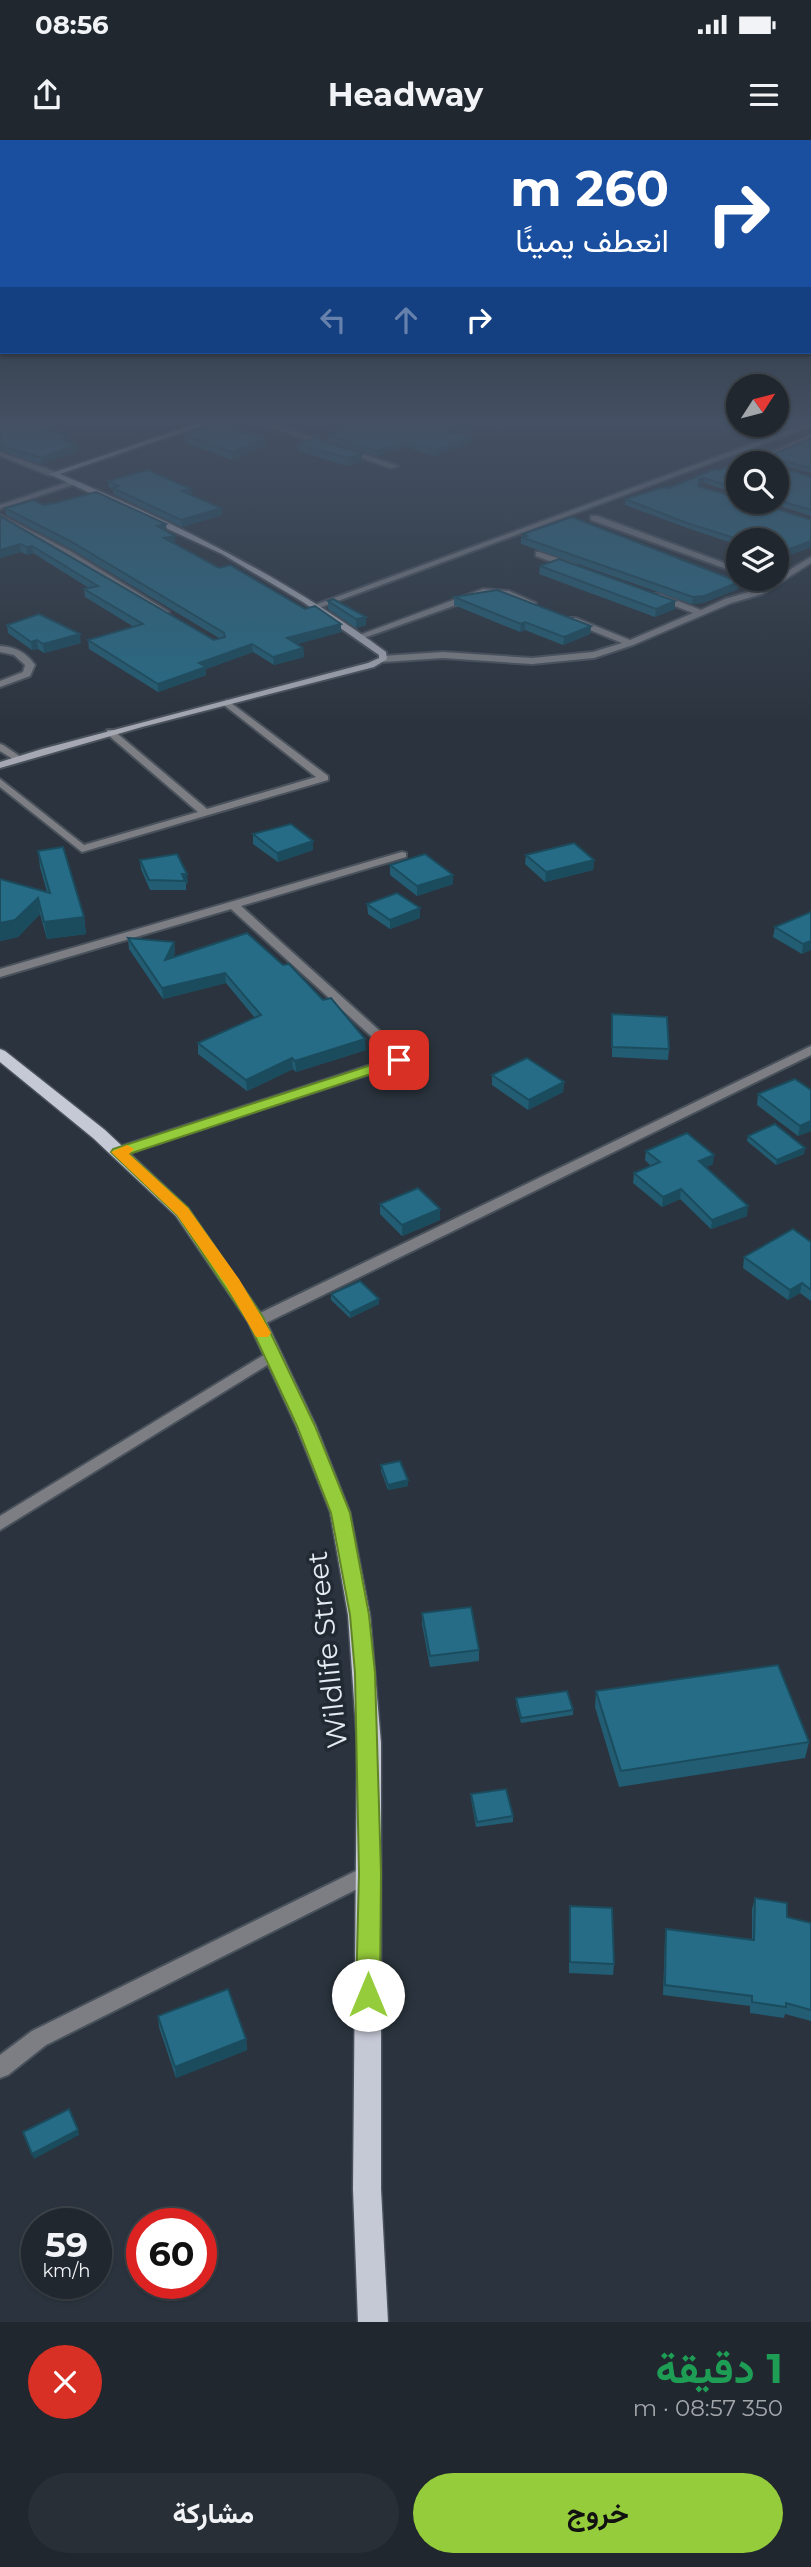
<!DOCTYPE html>
<html lang="ar">
<meta charset="utf-8">
<style>
body{margin:0;font-family:Montserrat,Vazirmatn,sans-serif;background:#282f36;color:#f1f3f6;direction:rtl;height:100vh;display:flex;flex-direction:column;font-size:26px;white-space:nowrap}
*{box-sizing:border-box;margin:0}
p{font-size:23px;color:#a2a5aa}
.icon{flex:none;width:38px;height:38px;fill:none;stroke:currentColor;stroke-width:2;stroke-linecap:round;stroke-linejoin:round}
.map{position:relative;height:2182px;overflow:hidden;direction:ltr}
.side{display:flex;flex-direction:column;background:#20272e;flex:1}
.side>*{flex:none}
.top-card{position:absolute;left:0px;top:0px;width:812px;height:214px;box-shadow:0 2px 5px #0004,0 0 0 2px #3d444a;direction:rtl;background:#1a4fa0;color:#fff;overflow:hidden}
.needle{width:46px;rotate:54deg}
.controls{position:absolute;left:726px;top:234px;display:grid;gap:14px}
.controls a{display:grid;place-items:center;width:63px;height:63px;border-radius:50%;background:#20272e;box-shadow:0 2px 5px #0004,0 0 0 2px #3d444a;font-size:35px}
.speed{position:absolute;left:21px;top:2068px;display:flex;gap:14px;font-size:35px;font-weight:700;text-align:center}
.speed>*{display:grid;place-content:center;width:91px;height:91px;border-radius:50%;background:#20272e;box-shadow:0 2px 5px #0004,0 0 0 2px #3d444a;line-height:1}
.speed small{font-size:18px;font-weight:400}
.speed .limit{border:10px solid #d22;background:#fff;color:#111}
.pin{position:absolute;display:grid;place-items:center;width:60px;height:60px;color:#fff;margin:-30px;border-radius:14px;box-shadow:0 4px 10px #0006}
.me{position:absolute;width:77px;margin:-38px;rotate:0deg;stroke-linejoin:round;filter:drop-shadow(0 0 5px #0008)}
.turn{display:flex;align-items:center;gap:24px;height:147px;padding:0 28px;font-size:32px}
.turn .icon{width:91px;height:91px;stroke-width:2.5}
.turn b{display:block;font-size:49px;line-height:60px}
.lanes{display:flex;align-items:center;height:66px;padding:0 28px;background:#0003;justify-content:center;gap:35px;direction:ltr}
.lanes .off{opacity:.35}
.round{display:grid;place-items:center;flex:none;width:74px;height:74px;border-radius:37px;background:#282f36}
.summary{display:flex;align-items:center;justify-content:space-between;height:119px;padding:0 28px}
h1{font-size:42px;font-weight:700;line-height:52px;color:#1e9e55}
.primary-button{display:flex;gap:14px;margin-top:auto;padding:14px 28px}
.primary-button a{flex:1;height:80px;border-radius:42px;background:#95cc3b;color:#111;font-size:28px;font-weight:700;line-height:80px;text-align:center}
.primary-button a+a{background:#282f36;color:#f1f3f6}
.status{display:flex;justify-content:space-between;align-items:center;height:49px;padding:0 35px;background:#20272e;direction:ltr}
.status svg{height:19px;fill:currentColor}
header{display:flex;justify-content:space-between;align-items:center;height:91px;padding:0 28px;background:#20272e;font-size:32px;font-weight:700}
.map>svg:first-child{display:block}
.lines{fill:none;stroke-linecap:round;stroke-linejoin:round}
.street-casing{stroke:#49515b;stroke-width:4}
.secondary-casing{stroke:#49515b;stroke-width:4}
.primary-casing{stroke:#49515b;stroke-width:3}
.street{fill:#7c7e84;fill-rule:evenodd}
.secondary{fill:#a5a8b2;fill-rule:evenodd}
.primary{fill:#c5c8d5;fill-rule:evenodd}
.wall{fill:#225d73}
.shaded-wall{fill:#1b4c5e}
.building{fill:#276c86;stroke:#1b4c5e;stroke-width:2}
.route{fill:#95cc3b;stroke:#618526;stroke-width:2}
.slow{fill:#f59e0b}
.labels{text-anchor:middle;stroke-width:7;stroke-linejoin:round;paint-order:stroke}
.near-street-label{font-size:28px;fill:#e5ebf2;stroke:#212a33}
</style>
<div class="status"><b>08:56</b><svg viewBox="0 0 49 12"><path d="M0 12V9h3v3zM5 12V6h3v6zM10 12V3h3v9zM15 12V0h3v12zM26 1h20v11H26zM47 4h2v5h-2z"/></svg></div>
<header><svg class="icon" aria-label="menu" viewBox="0 0 24 24"><path d="M4 6h16M4 12h16M4 18h16"/></svg>Headway<svg class="icon" aria-label="share" viewBox="0 0 24 24"><path d="M12 15V3M7 8l5-5 5 5M5 13v7h14v-7"/></svg></header>
<div class="map">
<svg width="811" height="2182" viewBox="0 0 811 2182">
<rect width="100%" height="100%" fill="#2b343e"/>
<g class="lines">
<defs>
<g id="street">
<polygon points="54,279 65,279 46,286 43,284"/>
<polygon points="247,279 258,279 398,326 391,328"/>
<polygon points="477,279 489,279 507,285 504,287"/>
<polygon points="811,282 811,286 319,468 312,466"/>
<polygon points="811,295 811,300 764,320 768,324 759,324 754,320"/>
<polygon points="0,312 56,332 57,334 50,336 0,316"/>
<polygon points="71,341 78,343 0,369 0,365"/>
<polygon points="0,375 70,411 169,472 162,474 64,415 0,380"/>
<polygon points="591,376 597,376 738,428 738,433 591,380"/>
<polygon points="539,412 575,424 576,426 569,428 536,416 536,412"/>
<polygon points="811,417 811,423 762,454 731,463 633,505 594,518 532,524 443,518 383,522 379,519 383,516 443,512 532,518 593,512 622,503 570,482 570,478 576,478 630,500 693,473 654,458 654,454 660,454 701,470 725,459 756,450"/>
<polygon points="483,449 509,451 536,463 532,466 505,455 484,455 361,499 354,497"/>
<path d="M0 506C15 507 26 512 35 525L30 536 0 547V541L23 532 25 525 14 515 0 512Z"/>
<polygon points="227,560 328,636 328,640 82,712 0,647 0,639 84,705 198,672 107,594 107,590 113,590 207,669 316,637 224,565 222,563"/>
<polygon points="0,604 3,605 24,619 16,621 0,611"/>
<polygon points="402,712 406,713 406,717 241,766 402,911 405,920 403,923 123,1015 118,1016 111,1012 113,1009 392,918 392,915 231,769 0,837 0,829"/>
<polygon points="811,906 811,915 262,1185 257,1186 250,1181 252,1177"/>
<polygon points="272,1210 277,1211 280,1215 277,1219 0,1390 0,1376"/>
<polygon points="370,1724 377,1727 380,1733 377,1739 46,1905 8,1935 0,1938 0,1915 32,1891"/>
</g>
<path id="secondary" d="M210 279H221L60 334C175 383 285 437 386 512L387 519 374 527 142 587 0 628V622L42 609 368 523 379 518V515L303 462 222 414 49 334Z"/>
<polygon id="primary" points="0,909 5,911 105,990 188,1068 266,1181 316,1286 350,1372 370,1475 381,1603 381,2049 388,2182 358,2182 353,2049 357,1603 348,1475 330,1372 296,1286 248,1182 176,1076 93,998 0,922"/>
</defs>
<!-- street casing -->
<use href="#street" class="street-casing"/>
<!-- secondary casing -->
<use href="#secondary" class="secondary-casing"/>
<!-- primary casing -->
<use href="#primary" class="primary-casing"/>
<!-- street -->
<use href="#street" class="street"/>
<!-- secondary -->
<use href="#secondary" class="secondary"/>
<!-- primary -->
<use href="#primary" class="primary"/>
</g>
<!-- wall -->
<g class="wall">
<polygon points="123,279 179,279 157,286 135,279 129,282"/>
<polygon points="338,280 481,283 456,293 471,297 470,303 435,316 407,307 377,316 329,300 329,295 348,288 338,285"/>
<polygon points="0,282 68,296 69,302 77,304 78,311 41,324 0,311"/>
<polygon points="185,295 266,306 232,320 186,303"/>
<polygon points="811,299 811,333 777,324 738,324 738,354 704,343 698,344 698,346 738,358 738,362 755,362 811,380 811,407 801,411 780,418 777,417 777,401 738,401 738,405 687,388 625,365 625,359 664,347 669,348 715,329 719,330 754,318 760,321 769,321 769,316"/>
<polygon points="298,304 362,321 347,326 298,311"/>
<polygon points="777,327 811,337 811,376 767,362 777,362"/>
<polygon points="108,341 221,368 222,375 182,387 113,354 113,349 109,348"/>
<polygon points="44,365 167,391 175,396 175,403 174,404 341,492 296,504 303,508 304,517 274,525 253,512 206,529 206,535 158,552 89,509 88,500 134,487 85,457 84,449 89,448 33,413 27,415 21,412 0,418 0,376 214,500 219,498 71,409 6,375 5,368"/>
<polygon points="523,394 739,442 738,449 703,463 692,464 521,404 521,397 523,397"/>
<polygon points="540,426 675,461 675,469 655,477 539,434"/>
<polygon points="454,457 591,486 590,494 563,505 525,490 520,492 454,465"/>
<polygon points="328,461 366,477 366,485 356,488 328,469"/>
<polygon points="7,485 81,503 44,513 38,509 32,510 8,493"/>
<polygon points="253,694 313,701 313,710 278,722 253,704"/>
<polygon points="38,711 84,777 86,794 47,799 40,774 18,797 0,801 47,752 40,727"/>
<polygon points="177,714 188,743 186,744 186,750 150,750 141,729 140,720"/>
<polygon points="526,715 594,720 593,730 545,742 525,724"/>
<polygon points="390,725 453,735 453,744 417,756 390,735"/>
<polygon points="367,764 420,778 390,789 368,774"/>
<polygon points="811,772 802,814 773,797 775,787"/>
<polygon points="247,793 366,910 296,932 293,929 247,951 198,914 198,903 255,878 226,843 163,859 129,809 128,798 174,802 175,813 172,818"/>
<polygon points="612,874 669,909 668,920 612,917"/>
<polygon points="492,935 564,942 563,952 528,970 492,945"/>
<polygon points="811,950 811,991 798,996 757,965 758,954"/>
<polygon points="748,996 804,1014 776,1025 747,1001"/>
<polygon points="646,1011 713,1024 706,1027 747,1076 711,1089 680,1059 662,1067 633,1043 634,1033 651,1026 645,1020"/>
<polygon points="380,1064 440,1080 402,1096 380,1074"/>
<polygon points="811,1102 811,1161 800,1153 788,1160 743,1128 744,1117"/>
<polygon points="331,1154 379,1159 379,1164 350,1178 331,1160"/>
<polygon points="381,1325 408,1346 388,1350 381,1331"/>
<polygon points="422,1473 479,1510 479,1521 430,1527 422,1484"/>
<polygon points="596,1551 809,1602 805,1618 619,1647 595,1567"/>
<polygon points="516,1558 573,1570 573,1575 521,1583 516,1564"/>
<polygon points="471,1654 513,1676 513,1682 476,1687 471,1659"/>
<polygon points="755,1758 787,1777 811,1783 811,1881 785,1874 784,1878 750,1873 750,1866 663,1855 665,1800 666,1789 752,1799 752,1769"/>
<polygon points="570,1766 614,1824 613,1835 569,1833 569,1777"/>
<polygon points="158,1876 246,1899 247,1910 176,1938 159,1887"/>
</g>
<!-- shaded-wall -->
<g class="shaded-wall">
<polygon points="156,279 179,279 157,286"/>
<polygon points="476,279 481,279 481,283 448,297 448,291"/>
<polygon points="68,296 69,303 58,300"/>
<polygon points="471,297 470,303 435,316 435,310"/>
<polygon points="265,299 266,306 232,320 232,312"/>
<polygon points="407,302 407,307 377,316 377,311"/>
<polygon points="77,304 78,311 41,324 41,318"/>
<polygon points="362,314 362,321 347,326 347,318"/>
<polygon points="704,338 704,343 698,344 699,339"/>
<polygon points="191,349 192,355 182,351"/>
<polygon points="221,368 222,375 182,387 181,380"/>
<polygon points="166,384 167,391 157,386"/>
<polygon points="175,396 175,403 165,406 164,398"/>
<polygon points="811,401 811,407 780,418 781,412"/>
<polygon points="20,404 21,412 0,418 0,410"/>
<polygon points="32,406 33,413 27,415 26,407"/>
<polygon points="739,442 738,449 703,463 692,464 693,457"/>
<polygon points="675,461 675,469 655,477 656,469"/>
<polygon points="366,477 366,485 356,488 356,479"/>
<polygon points="525,482 525,490 520,492 521,484"/>
<polygon points="341,484 341,492 287,507 287,498"/>
<polygon points="591,486 590,494 563,505 564,497"/>
<polygon points="80,494 81,503 44,513 43,504"/>
<polygon points="37,500 38,509 32,510 31,502"/>
<polygon points="252,504 253,512 206,529 206,535 158,552 158,544 199,523"/>
<polygon points="303,508 304,517 274,525 273,517"/>
<polygon points="313,701 313,710 278,722 277,713"/>
<polygon points="594,720 593,730 545,742 546,732"/>
<polygon points="182,734 187,734 188,743 186,744"/>
<polygon points="453,735 453,744 417,756 417,746"/>
<polygon points="38,758 40,774 18,797 0,801 0,783"/>
<polygon points="420,768 420,778 390,789 390,780"/>
<polygon points="84,777 86,794 47,799 44,782"/>
<polygon points="811,801 811,810 802,814 803,804"/>
<polygon points="174,802 175,813 166,831 165,820"/>
<polygon points="225,833 226,843 163,859 162,848"/>
<polygon points="365,899 366,910 296,932 295,921"/>
<polygon points="292,918 293,929 247,951 246,940"/>
<polygon points="564,942 563,952 528,970 529,960"/>
<polygon points="811,981 811,991 798,996 800,986"/>
<polygon points="805,1008 804,1014 776,1025 777,1020"/>
<polygon points="714,1015 713,1024 698,1031 699,1021"/>
<polygon points="681,1049 680,1059 662,1067 663,1057"/>
<polygon points="748,1066 747,1076 711,1089 712,1080"/>
<polygon points="440,1069 440,1080 402,1096 402,1085"/>
<polygon points="802,1143 800,1153 788,1160 790,1150"/>
<polygon points="379,1159 379,1164 350,1178 350,1173"/>
<polygon points="408,1340 408,1346 388,1350 388,1345"/>
<polygon points="246,1899 247,1910 176,1938 175,1927"/>
<polygon points="78,1990 79,1995 34,2019 32,2014"/>
</g>
<!-- building -->
<g class="building">
<polygon points="9,279 68,296 58,300 77,304 41,318 0,305 0,282"/>
<polygon points="476,279 448,291 471,297 435,310 407,302 377,311 329,295 356,285 338,280 339,279"/>
<polygon points="215,283 265,299 232,312 185,295"/>
<polygon points="315,298 362,314 347,318 298,304"/>
<polygon points="811,298 811,328 776,319 777,324 738,324 738,349 704,338 699,339 698,346 738,358 738,362 755,362 811,380 811,401 781,412 777,411 777,401 744,401 687,383 625,359 664,347 669,348 715,329 719,330 754,318 760,321 769,321 771,319 769,316"/>
<polygon points="777,327 811,337 811,370 777,360"/>
<polygon points="148,330 191,349 182,351 221,368 181,380 113,348 119,346 108,341"/>
<polygon points="96,352 166,384 157,386 175,396 164,398 219,428 230,425 305,469 315,466 341,484 287,498 303,508 273,517 252,504 199,523 206,527 158,544 88,500 143,484 84,449 98,446 32,406 26,407 20,404 0,410 0,376 214,500 225,497 224,493 70,401 5,368 34,360 44,365 55,363"/>
<polygon points="572,377 739,442 704,456 693,457 521,397 527,396 523,394"/>
<polygon points="559,419 675,461 656,469 540,426"/>
<polygon points="497,450 591,486 564,497 525,482 521,484 454,457"/>
<polygon points="333,459 366,477 356,479 328,461"/>
<polygon points="39,474 80,494 43,504 37,500 31,502 7,485"/>
<polygon points="291,684 313,701 277,713 253,694"/>
<polygon points="574,703 594,720 546,732 526,715"/>
<polygon points="63,707 84,777 44,782 38,758 15,780 0,783 0,739 50,753 38,711"/>
<polygon points="177,714 187,734 182,734 185,741 149,740 140,720"/>
<polygon points="425,714 453,735 417,746 390,725"/>
<polygon points="397,753 420,768 390,780 367,764"/>
<polygon points="811,772 811,801 803,804 775,787"/>
<polygon points="247,793 283,825 289,824 323,860 331,858 365,899 295,921 292,918 246,940 198,903 261,875 225,833 162,848 128,798 174,802 165,820"/>
<polygon points="612,874 667,877 669,909 612,907"/>
<polygon points="527,918 564,942 529,960 492,935"/>
<polygon points="795,939 811,950 811,981 800,986 758,954"/>
<polygon points="775,984 805,1008 777,1020 748,996"/>
<polygon points="687,993 714,1015 699,1021 748,1066 712,1080 681,1049 663,1057 634,1033 660,1022 646,1011"/>
<polygon points="418,1048 440,1069 402,1085 380,1064"/>
<polygon points="793,1089 811,1102 811,1150 802,1143 790,1150 744,1117"/>
<polygon points="360,1141 379,1159 350,1173 331,1154"/>
<polygon points="400,1321 408,1340 388,1345 381,1325"/>
<polygon points="471,1467 479,1510 430,1516 422,1473"/>
<polygon points="778,1525 809,1602 621,1631 596,1551"/>
<polygon points="567,1551 573,1570 521,1578 516,1558"/>
<polygon points="506,1649 513,1676 477,1682 471,1654"/>
<polygon points="755,1758 787,1763 787,1777 811,1783 811,1870 786,1863 786,1867 752,1862 752,1856 665,1845 666,1789 754,1800"/>
<polygon points="570,1766 612,1768 614,1824 570,1822"/>
<polygon points="228,1849 246,1899 175,1927 158,1876"/>
<polygon points="69,1969 78,1990 32,2014 23,1992"/>
</g>
<!-- sky -->
<linearGradient id="sky" x2="0" y2="1"><stop stop-color="#181d22"/><stop offset="0.48" stop-color="#445063"/><stop offset="1" stop-color="#445063" stop-opacity="0"/></linearGradient>
<rect width="811" height="585" fill="url(#sky)"/>
<!-- route -->
<polygon class="route" points="399,916 406,920 404,923 129,1014 188,1068 263,1177 315,1286 350,1373 369,1475 375,1533 381,1733 380,1855 376,1863 368,1866 360,1863 356,1855 359,1733 355,1533 350,1475 331,1373 297,1286 249,1183 177,1075 111,1012 113,1009"/>
<!-- slow -->
<polygon class="slow" points="127,1005 134,1009 129,1014 188,1068 239,1139 271,1193 268,1197 256,1197 226,1145 177,1075 111,1012"/>
<g class="labels">
<!-- near-street labels -->
<g class="near-street-label">
<text transform="translate(327 1510) rotate(-96)" y="10">Wildlife Street</text>
</g>
</g>
</svg>
<div class="controls">
<a><svg class="needle" viewBox="-14 -14 28 28"><path d="M0-13l5 13h-10z" fill="#e53935"/><path d="M0 13l5-13h-10z" fill="#a2a5aa"/></svg></a>
<a><svg class="icon" aria-label="search" viewBox="0 0 24 24"><circle cx="10" cy="10" r="6"/><path d="M15 15l6 6"/></svg></a>
<a><svg class="icon" aria-label="layers" viewBox="0 0 24 24"><path d="M12 4l9 5-9 5-9-5zM3 14l9 5 9-5"/></svg></a>
</div>
<div class="speed"><div>59<small>km/h</small></div><div class="limit">60</div></div>
<div class="pin" style="left:399px;top:920px;background:#d93025"><svg class="icon" aria-label="arrive" viewBox="0 0 24 24"><path d="M6 21V4h12l-3 4 3 4H6"/></svg></div>
<svg class="me" style="left:368px;top:1855px" viewBox="-20 -20 40 40"><circle r="19" fill="#fff"/><path d="M0-13L10 11 0 6-10 11z" fill="#95cc3b"/></svg>
<div class="top-card">
<div class="turn"><svg class="icon" aria-label="right" viewBox="0 0 24 24"><path d="M7 20v-9h11M14 6l5 5-5 5"/></svg><div><b>260 m</b>انعطف يمينًا</div></div>
<div class="lanes"><svg class="icon off" aria-label="left" viewBox="0 0 24 24"><path d="M17 20v-9H6M10 6l-5 5 5 5"/></svg><svg class="icon off" aria-label="ahead" viewBox="0 0 24 24"><path d="M12 20V5M6 11l6-6 6 6"/></svg><svg class="icon" aria-label="right" viewBox="0 0 24 24"><path d="M7 20v-9h11M14 6l5 5-5 5"/></svg></div>
</div>
</div>
<section class="side">
<div class="summary"><div><h1>1 دقيقة</h1><p>350 m · 08:57</p></div><a class="round" style="background:#d93025;color:#fff"><svg class="icon" aria-label="close" viewBox="0 0 24 24"><path d="M6 6l12 12M18 6L6 18"/></svg></a></div>
<div class="primary-button"><a>خروج</a><a>مشاركة</a></div>
</section>
